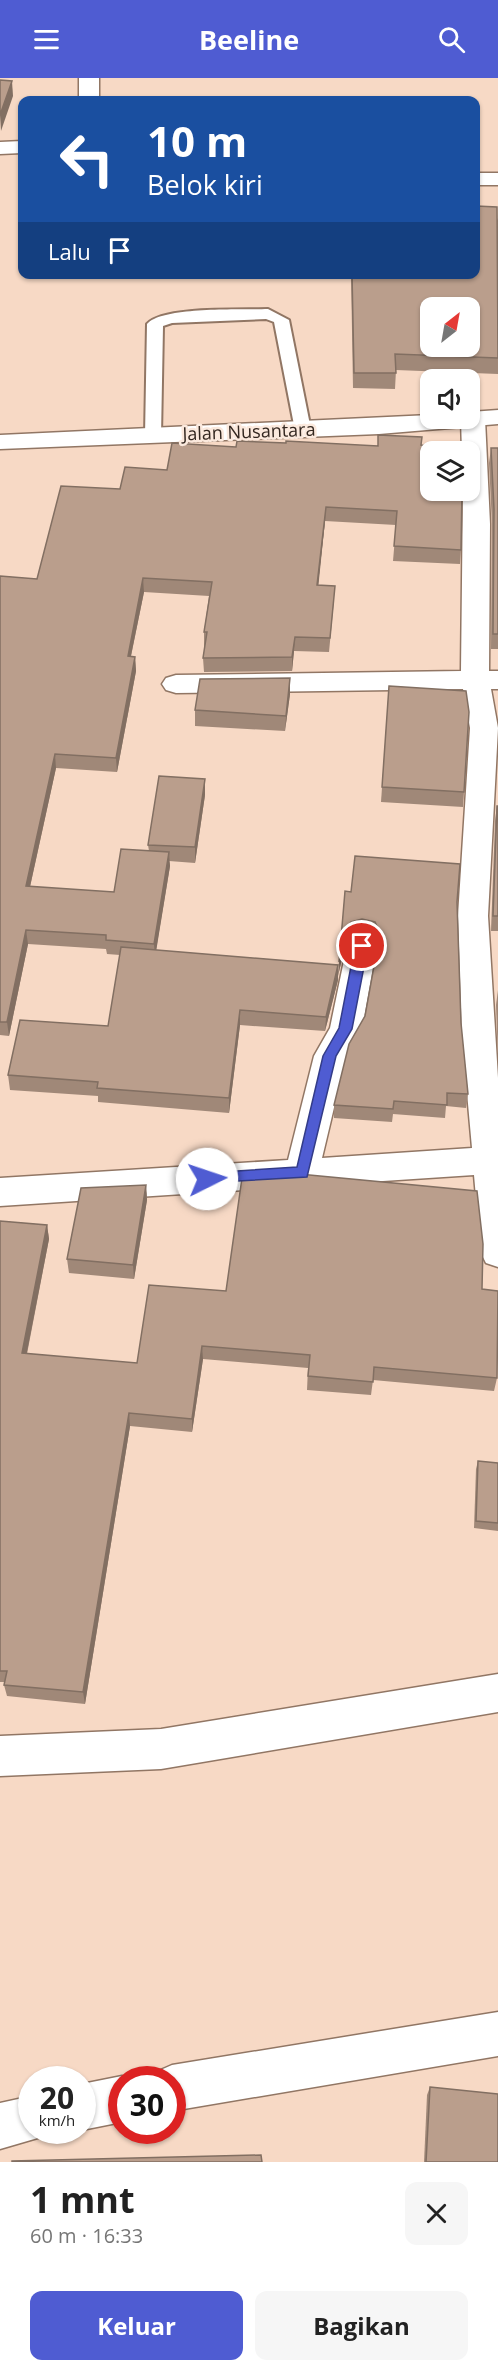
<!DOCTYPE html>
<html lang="id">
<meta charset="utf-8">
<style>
body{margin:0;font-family:"Open Sans",sans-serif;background:#f6f6f6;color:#222;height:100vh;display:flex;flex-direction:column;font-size:22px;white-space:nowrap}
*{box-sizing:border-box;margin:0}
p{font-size:20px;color:#767676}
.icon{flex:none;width:33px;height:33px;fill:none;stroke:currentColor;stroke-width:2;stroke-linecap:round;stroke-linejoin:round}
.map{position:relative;height:2084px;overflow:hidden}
.side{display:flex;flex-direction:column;background:#fff;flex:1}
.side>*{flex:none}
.hud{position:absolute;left:18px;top:18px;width:462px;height:183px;border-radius:12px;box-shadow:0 2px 4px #0004;background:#1a4fa0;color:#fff;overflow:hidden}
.needle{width:39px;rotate:31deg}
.tools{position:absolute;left:420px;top:219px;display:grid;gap:12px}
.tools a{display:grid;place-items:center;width:60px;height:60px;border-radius:12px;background:#fff;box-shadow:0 2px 4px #0004;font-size:30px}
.speed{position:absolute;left:18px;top:1988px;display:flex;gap:12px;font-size:30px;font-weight:700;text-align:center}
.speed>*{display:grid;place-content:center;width:78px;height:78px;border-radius:50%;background:#fff;box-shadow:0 2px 4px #0004;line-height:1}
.speed small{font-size:15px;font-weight:400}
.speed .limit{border:9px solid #d22;background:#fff;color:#111}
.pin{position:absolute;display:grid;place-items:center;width:51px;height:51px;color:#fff;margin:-26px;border:3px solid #fff;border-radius:50%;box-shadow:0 2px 6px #0007}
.me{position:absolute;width:66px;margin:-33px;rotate:86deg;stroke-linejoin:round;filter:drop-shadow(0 0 4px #0008)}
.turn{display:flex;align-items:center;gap:21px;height:126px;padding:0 30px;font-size:27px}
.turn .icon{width:78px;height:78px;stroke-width:2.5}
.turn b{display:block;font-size:42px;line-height:51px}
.then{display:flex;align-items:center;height:57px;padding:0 30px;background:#0003;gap:12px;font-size:22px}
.round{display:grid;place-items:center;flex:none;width:63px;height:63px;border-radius:12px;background:#f6f6f6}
.overview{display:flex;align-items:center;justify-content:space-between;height:102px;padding:0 30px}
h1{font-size:36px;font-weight:700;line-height:45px}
.button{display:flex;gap:12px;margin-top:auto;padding:12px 30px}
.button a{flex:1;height:69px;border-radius:12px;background:#4f5cd2;color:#fff;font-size:24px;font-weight:700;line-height:69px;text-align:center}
.button a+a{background:#f6f6f6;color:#222}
header{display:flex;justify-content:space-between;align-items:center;height:78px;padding:0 30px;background:#4f5cd2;color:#fff;font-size:27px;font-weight:700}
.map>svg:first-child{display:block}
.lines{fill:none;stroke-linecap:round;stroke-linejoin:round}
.service-casing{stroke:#917664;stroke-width:4}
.minor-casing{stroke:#917664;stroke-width:3}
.trunk-casing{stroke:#917664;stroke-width:3}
.service{fill:#fff;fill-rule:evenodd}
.minor{fill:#fff;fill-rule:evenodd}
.trunk{fill:#fff;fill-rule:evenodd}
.wall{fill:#a08878}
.shaded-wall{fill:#826f62}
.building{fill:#ba9e8c;stroke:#826f62;stroke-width:1.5;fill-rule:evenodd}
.route{fill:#4f5cd2;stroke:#333c88;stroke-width:1.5}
.labels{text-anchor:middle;stroke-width:5;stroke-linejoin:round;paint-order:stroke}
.far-street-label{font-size:18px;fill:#332720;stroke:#fbe9dd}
</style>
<header><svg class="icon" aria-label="menu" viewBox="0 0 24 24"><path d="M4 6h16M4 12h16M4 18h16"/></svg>Beeline<svg class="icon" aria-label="search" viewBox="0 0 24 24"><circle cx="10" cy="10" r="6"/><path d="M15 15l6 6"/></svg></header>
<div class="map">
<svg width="498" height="2084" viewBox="0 0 498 2084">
<rect width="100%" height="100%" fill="#f7d9c5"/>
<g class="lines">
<defs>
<path id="service" d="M268 231 289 242 311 352 309 356 303 357 295 352 274 244 266 241 172 245 163 248 161 358 153 363 147 362 145 358 147 246C162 228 243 232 268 231Z"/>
<g id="minor">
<rect x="79" y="0" width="20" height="22"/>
<polygon points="22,63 22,75 0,76 0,64"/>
<rect x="476" y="95" width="22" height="12"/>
<polygon points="473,334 482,336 485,341 490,446 489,593 498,593 498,611 491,611 498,650 488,838 498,1000 498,1189 486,1185 481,1175 474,1097 0,1128 0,1100 288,1082 314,978 330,950 347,868 351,860 362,857 373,860 377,868 362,951 346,979 322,1080 472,1070 462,959 458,838 470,650 463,611 176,615 166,612 162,606 166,600 176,597 461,593 463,412 470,412 470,374 462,374 461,341 470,340 470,335"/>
<polygon points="498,1596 498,1634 161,1691 0,1698 0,1658 161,1651"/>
<polygon points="498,1934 498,1978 172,2033 172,2001 153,2001 156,1994 172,1987"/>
<polygon points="122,1998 129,2001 122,2001 122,2044 82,2052 82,2006"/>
<polygon points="32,2018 32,2052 50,2052 48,2057 0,2071 0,2025"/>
</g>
<polygon id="trunk" points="498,332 498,346 379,356 0,371 0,357 430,337 430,340 470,340 470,334"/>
</defs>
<!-- service casing -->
<use href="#service" class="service-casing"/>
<!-- minor casing -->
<use href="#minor" class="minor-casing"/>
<!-- trunk casing -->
<use href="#trunk" class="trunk-casing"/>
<!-- service -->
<use href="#service" class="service"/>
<!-- minor -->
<use href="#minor" class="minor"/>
<!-- trunk -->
<use href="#trunk" class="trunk"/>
</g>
<!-- wall -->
<g class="wall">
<polygon points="498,140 498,296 396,292 395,311 353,310 351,196 476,196"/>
<polygon points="286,365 378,368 421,367 430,374 461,472 460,486 393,483 396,447 325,443 318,507 334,522 329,574 294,573 292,593 204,594 203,580 205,568 204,568 204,554 209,518 144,514 131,578 135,579 136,593 117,694 56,690 30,809 114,814 149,773 148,767 205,717 195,785 169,783 170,788 156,872 338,887 338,902 325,953 240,947 229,1035 98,1024 98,1018 10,1012 8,997 108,948 120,877 107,876 106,871 28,866 9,958 0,957 0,498 37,501 120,411 167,392 236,369"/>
<polygon points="491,370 498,370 498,571 491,571 492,446 489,385"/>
<polygon points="290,600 290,616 285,653 195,648 195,632"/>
<polygon points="389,608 464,714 463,729 381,724"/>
<polygon points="497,728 498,728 498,853 491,853 495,743"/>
<polygon points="345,813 457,824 461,945 468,1016 466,1030 446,1028 445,1040 393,1036 392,1044 334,1040 334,1027 365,938 378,866 374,858 361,855 350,858 345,868 338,898"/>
<polygon points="498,912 498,980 496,927"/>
<polygon points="146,1107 147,1122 134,1201 69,1195 67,1181"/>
<polygon points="0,1143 47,1147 49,1161 27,1276 137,1285 226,1213 482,1211 497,1300 494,1313 373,1302 371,1317 307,1312 308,1290 203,1281 192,1354 130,1348 85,1626 7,1618 4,1607 5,1604 0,1604"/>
<polygon points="478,1383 498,1385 498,1453 474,1450 476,1391"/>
<polygon points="430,2009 498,2084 424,2084 427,2017"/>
</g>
<!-- shaded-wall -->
<g class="shaded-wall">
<polygon points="12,3 13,18 1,53 0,37"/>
<polygon points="326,429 325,443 317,521 317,507"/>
<polygon points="143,500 144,514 128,592 128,578"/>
<polygon points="295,559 294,573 292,593 292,579"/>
<polygon points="135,579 136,593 117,694 116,680"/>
<polygon points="290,600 290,616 285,653 286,638"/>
<polygon points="55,676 56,690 27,822 26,808"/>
<polygon points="205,701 205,717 195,785 195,769"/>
<polygon points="169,774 170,788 155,880 154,866"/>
<polygon points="362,841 361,855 350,858 345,868 338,898 339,884 346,854 351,844"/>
<polygon points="26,852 28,866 9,958 7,944"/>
<polygon points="338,887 338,902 325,953 326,939"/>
<polygon points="240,932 240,947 229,1035 229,1020"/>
<polygon points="146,1107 147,1122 134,1201 133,1187"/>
<polygon points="47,1147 49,1161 24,1289 22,1275"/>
<polygon points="202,1268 203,1281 192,1354 192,1341"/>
<polygon points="129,1335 130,1348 85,1626 83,1614"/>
</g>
<!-- building -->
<g class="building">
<polygon points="0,2 12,3 0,37"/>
<path d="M476 128 497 129 498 280 395 276 396 295H354L352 196H476ZM430 230H470V268H430Z"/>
<polygon points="378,357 422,359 421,367 469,370 469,374 430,374 430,412 462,412 461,472 394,468 397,433 326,429 317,507 335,508 330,560 295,559 292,579 203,580 207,554 204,554 212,504 143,500 128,578 135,579 116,680 55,676 26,808 114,814 121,771 169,774 154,866 106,862 106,857 26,852 7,944 0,944 0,498 37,501 61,408 120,411 125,389 167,392 172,365 236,369 237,363 286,365 286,363 378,368"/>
<polygon points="491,370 498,370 498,556 493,556 494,431"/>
<polygon points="290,600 286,638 195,632 200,601"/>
<polygon points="389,608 466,613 469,634 464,714 382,709"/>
<polygon points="159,698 205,701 195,769 148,767"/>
<polygon points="497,728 498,728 498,838 493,838"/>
<polygon points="355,778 460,786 457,824 461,945 468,1016 447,1015 447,1027 394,1023 393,1031 334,1027 349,966 365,938 380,855 375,844 362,841 351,844 346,854 339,884 345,813 351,814"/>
<polygon points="121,869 338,887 326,939 240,932 229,1020 97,1010 98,1004 8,997 20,942 108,948"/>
<polygon points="299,1096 477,1113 483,1166 482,1211 498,1213 497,1300 374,1289 373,1304 308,1298 310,1277 202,1268 192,1341 129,1335 83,1614 4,1607 7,1593 0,1593 0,1143 47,1147 22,1275 137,1285 149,1207 226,1213 242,1100"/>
<polygon points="146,1107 133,1187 67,1181 81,1110"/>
<polygon points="478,1383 498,1385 498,1445 476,1443"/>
<polygon points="430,2009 498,2016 498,2084 426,2084"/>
<polygon points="261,2077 262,2084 12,2084 12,2083"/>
</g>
<!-- route -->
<polygon class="route" points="362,863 368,868 352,951 336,978 307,1099 202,1105 202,1097 207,1095 297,1089 323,978 339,950 355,868"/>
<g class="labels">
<!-- far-street labels -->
<g class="far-street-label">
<text transform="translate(249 354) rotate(-2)" y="6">Jalan Nusantara</text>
</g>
</g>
</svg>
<div class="tools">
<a><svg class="needle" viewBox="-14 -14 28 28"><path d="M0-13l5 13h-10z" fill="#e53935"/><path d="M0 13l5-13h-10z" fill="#767676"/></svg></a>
<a><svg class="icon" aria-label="sound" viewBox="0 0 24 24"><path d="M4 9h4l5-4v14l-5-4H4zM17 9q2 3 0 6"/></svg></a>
<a><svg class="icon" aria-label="layers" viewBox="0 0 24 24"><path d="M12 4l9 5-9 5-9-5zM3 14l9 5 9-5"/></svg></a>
</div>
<div class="speed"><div>20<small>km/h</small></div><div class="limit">30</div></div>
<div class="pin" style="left:362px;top:868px;background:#d93025"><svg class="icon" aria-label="arrive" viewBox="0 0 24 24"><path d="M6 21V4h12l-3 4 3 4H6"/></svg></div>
<svg class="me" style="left:207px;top:1101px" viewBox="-20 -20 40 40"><circle r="19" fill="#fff"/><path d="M0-13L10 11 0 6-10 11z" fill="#4f5cd2"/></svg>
<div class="hud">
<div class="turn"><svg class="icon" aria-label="left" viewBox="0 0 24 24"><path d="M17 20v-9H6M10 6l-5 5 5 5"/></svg><div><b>10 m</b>Belok kiri</div></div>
<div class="then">Lalu<svg class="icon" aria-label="arrive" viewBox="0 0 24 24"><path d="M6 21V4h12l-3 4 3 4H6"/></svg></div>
</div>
</div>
<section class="side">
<div class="overview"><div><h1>1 mnt</h1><p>60 m · 16:33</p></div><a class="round"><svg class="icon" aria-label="close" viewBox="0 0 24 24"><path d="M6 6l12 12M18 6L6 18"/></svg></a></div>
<div class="button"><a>Keluar</a><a>Bagikan</a></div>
</section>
